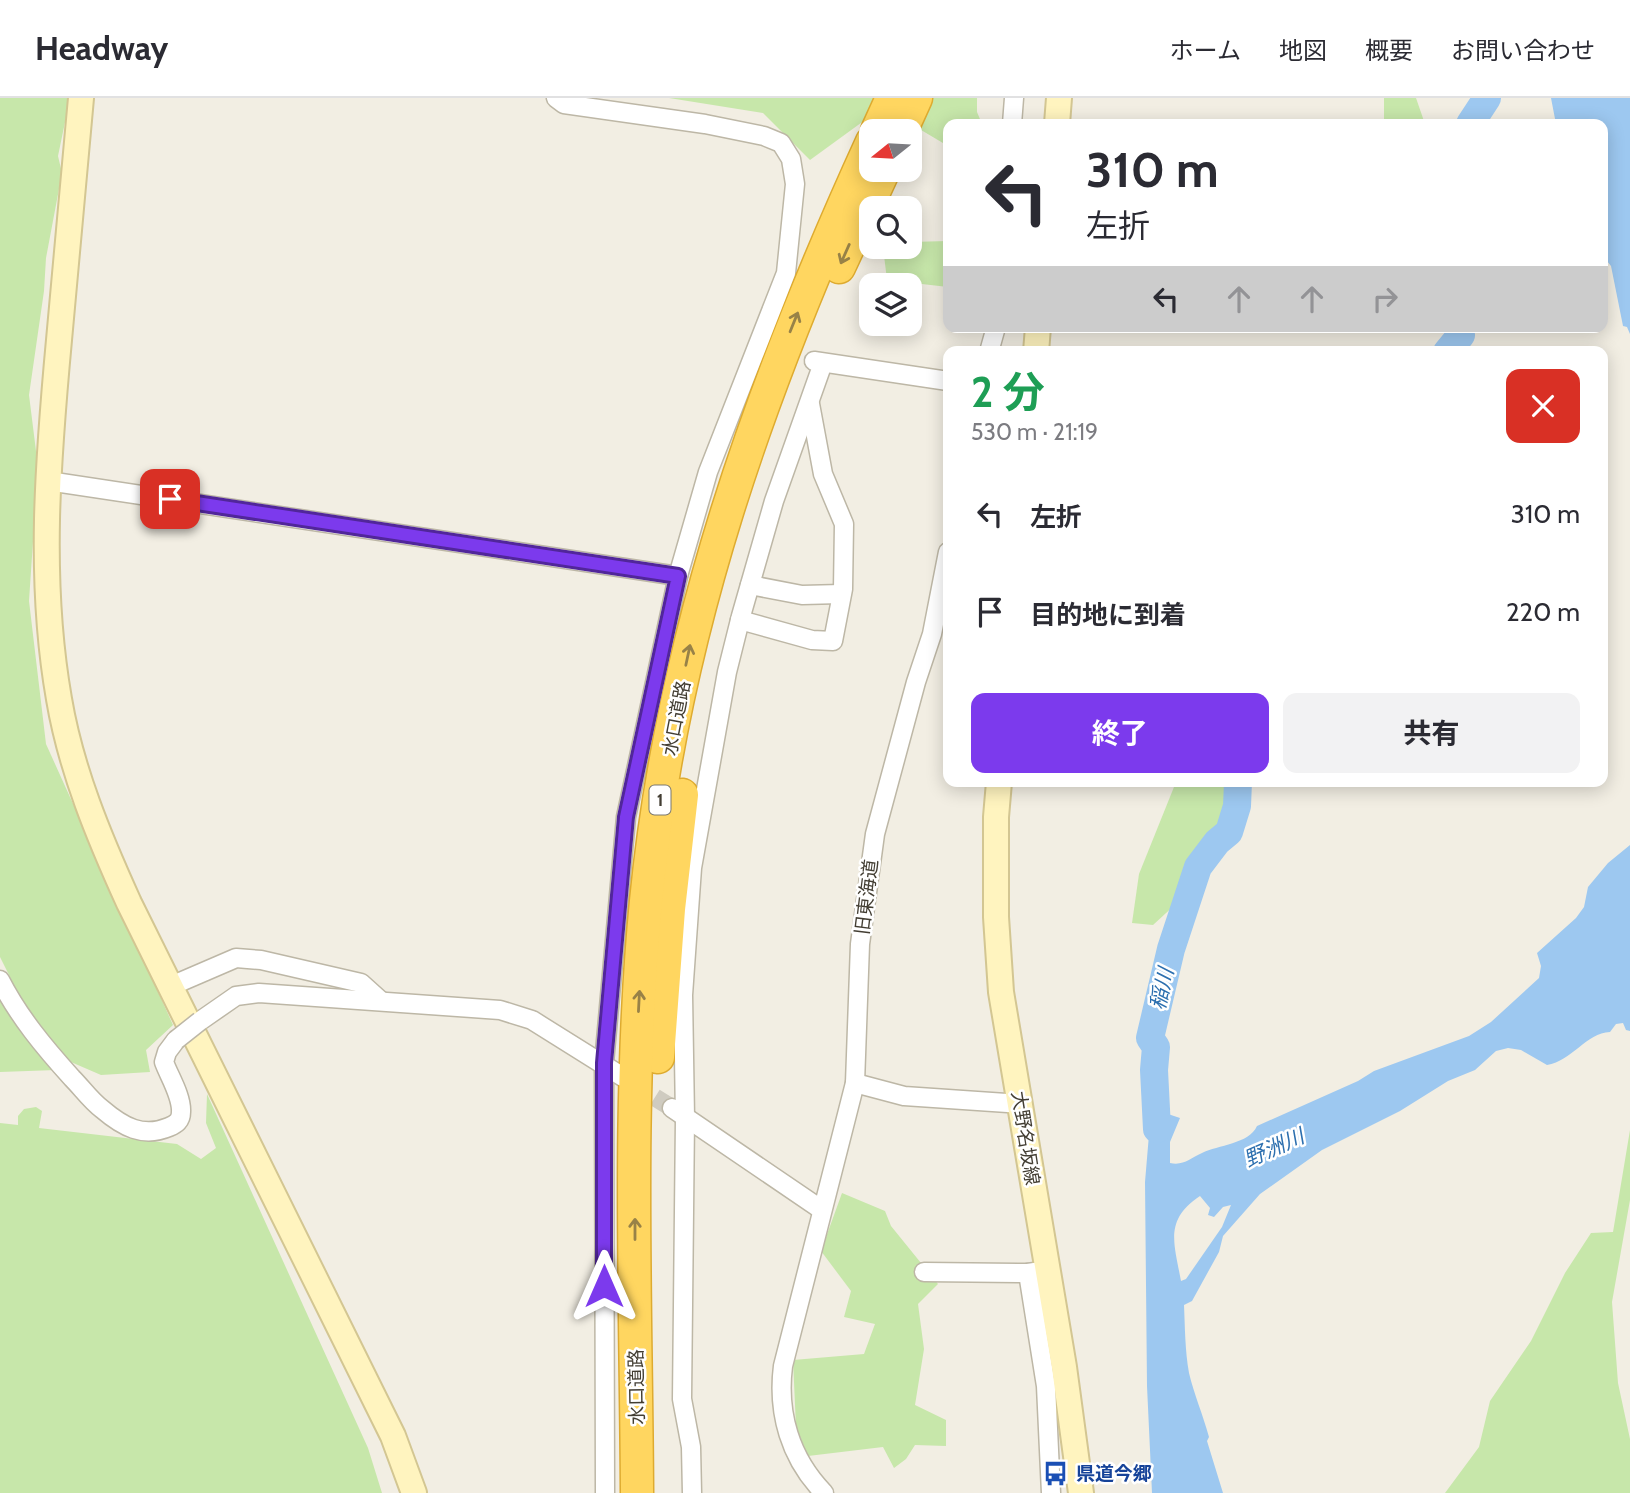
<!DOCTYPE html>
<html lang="ja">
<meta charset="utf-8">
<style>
body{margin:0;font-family:Cabin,"Noto Sans JP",sans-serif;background:#f2f2f3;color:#2b2b33;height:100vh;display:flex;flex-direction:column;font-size:26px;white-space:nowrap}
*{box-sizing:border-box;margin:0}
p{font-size:23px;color:#7c7c81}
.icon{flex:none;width:38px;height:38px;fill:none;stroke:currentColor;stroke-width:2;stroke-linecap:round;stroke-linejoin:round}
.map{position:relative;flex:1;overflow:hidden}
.drawer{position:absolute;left:943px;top:248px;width:665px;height:441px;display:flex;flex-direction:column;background:#fff;border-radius:14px;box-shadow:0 4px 18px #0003}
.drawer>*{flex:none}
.banner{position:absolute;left:943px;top:21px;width:665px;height:214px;border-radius:14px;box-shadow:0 4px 18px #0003;background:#fff;color:#2b2b33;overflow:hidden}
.needle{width:46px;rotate:252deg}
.buttons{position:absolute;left:859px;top:21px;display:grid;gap:14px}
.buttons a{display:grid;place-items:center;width:63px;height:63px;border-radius:14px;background:#fff;box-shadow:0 4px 18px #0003;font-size:35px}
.pin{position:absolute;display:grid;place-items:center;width:60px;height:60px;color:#fff;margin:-30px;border-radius:14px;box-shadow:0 4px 10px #0006}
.me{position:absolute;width:77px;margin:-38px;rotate:0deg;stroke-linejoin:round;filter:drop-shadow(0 0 5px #0008)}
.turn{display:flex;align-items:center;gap:24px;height:147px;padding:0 28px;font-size:32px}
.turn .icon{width:91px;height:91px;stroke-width:2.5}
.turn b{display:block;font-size:49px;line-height:60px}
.lanes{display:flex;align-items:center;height:66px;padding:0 28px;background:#0003;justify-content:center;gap:35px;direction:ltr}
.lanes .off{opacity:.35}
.round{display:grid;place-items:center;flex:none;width:74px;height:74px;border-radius:14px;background:#f2f2f3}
.headline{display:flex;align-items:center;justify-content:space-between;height:119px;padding:0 28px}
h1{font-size:42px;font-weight:700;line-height:52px;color:#1e9e55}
.action{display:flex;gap:14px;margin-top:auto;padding:14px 28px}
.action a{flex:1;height:80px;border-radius:14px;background:#7c3aed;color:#fff;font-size:28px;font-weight:700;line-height:80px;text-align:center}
.action a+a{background:#f2f2f3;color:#2b2b33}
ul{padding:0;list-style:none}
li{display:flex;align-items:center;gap:21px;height:98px;padding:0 28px}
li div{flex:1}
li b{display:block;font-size:26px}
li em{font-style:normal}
header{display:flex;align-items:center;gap:42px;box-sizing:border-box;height:98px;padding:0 35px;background:#fff;border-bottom:2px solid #e1e1e2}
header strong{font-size:33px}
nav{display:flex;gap:38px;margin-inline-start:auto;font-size:24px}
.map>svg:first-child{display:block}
.green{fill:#c7e7aa}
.water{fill:#9dc8f0;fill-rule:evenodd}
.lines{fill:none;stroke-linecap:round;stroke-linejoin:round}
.river{stroke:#9dc8f0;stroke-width:28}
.street-tunnel{stroke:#cfcbc0;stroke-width:18;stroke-dasharray:18 9;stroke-linecap:butt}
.street-casing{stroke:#bdb7a6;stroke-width:21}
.secondary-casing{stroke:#d3c692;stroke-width:28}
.highway-casing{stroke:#deab30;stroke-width:35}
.street{stroke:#fff;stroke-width:18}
.secondary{stroke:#fff4bf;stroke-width:24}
.highway{stroke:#ffd660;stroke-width:32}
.street-bridge-casing{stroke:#bdb7a6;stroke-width:21;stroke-linecap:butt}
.street-bridge{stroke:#fff;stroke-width:18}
.oneway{stroke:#988247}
.route-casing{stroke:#51269a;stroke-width:18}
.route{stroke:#7c3aed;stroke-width:12}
.labels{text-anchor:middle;stroke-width:5;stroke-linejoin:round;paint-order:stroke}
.shield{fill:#fff;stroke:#7b7870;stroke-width:2}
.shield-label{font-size:18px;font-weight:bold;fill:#433e33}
.street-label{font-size:19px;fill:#433e33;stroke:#fff}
.transit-label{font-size:19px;font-weight:bold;fill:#164399;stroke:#fff;text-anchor:start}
.water-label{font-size:21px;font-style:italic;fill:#2c6faf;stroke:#fff}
</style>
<header>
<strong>Headway</strong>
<nav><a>ホーム</a><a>地図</a><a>概要</a><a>お問い合わせ</a></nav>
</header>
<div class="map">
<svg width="1630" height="1395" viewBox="0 0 1630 1395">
<rect width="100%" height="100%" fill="#f2eee3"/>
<!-- green -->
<g class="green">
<polygon points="0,0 70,0 58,58 62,75 46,160 44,193 29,297 38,369 29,503 46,646 173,927 146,952 150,974 101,977 57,958 13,903 10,879 0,859"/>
<polygon points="669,0 874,0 865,22 810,62 763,15"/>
<polygon points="929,0 977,0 977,14 982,26 948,26 948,48 916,29"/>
<polygon points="1384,0 1416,0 1425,26 1384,26"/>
<polygon points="948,143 948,189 887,182 883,149 910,149 910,144"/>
<polygon points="1176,684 1233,684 1224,726 1178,804 1153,827 1132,825 1139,776"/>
<polygon points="0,899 56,972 0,974"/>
<polygon points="207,996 368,1350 382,1395 0,1395 0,1025 18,1027 18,1018 24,1011 36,1009 42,1013 39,1030 177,1046 201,1061 216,1050 206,1025"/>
<polygon points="1630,1032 1630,1102 1612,1204 1618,1285 1630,1341 1630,1395 1445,1395 1479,1349 1490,1303 1531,1243 1565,1175 1591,1135 1613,1134"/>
<polygon points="842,1095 885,1113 891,1128 938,1186 918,1206 924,1251 915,1307 946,1322 946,1348 915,1347 906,1361 894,1370 883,1349 808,1358 796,1329 793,1262 864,1256 875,1226 844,1219 851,1193 821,1153"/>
</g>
<!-- water -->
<g class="water">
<polygon points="1551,0 1630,0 1630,236 1627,229 1623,228 1611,168 1603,158 1603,26 1556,26"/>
<path d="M1630 747V933L1626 932 1623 925 1616 926 1610 934C1586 935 1572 963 1547 967L1521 952 1508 950 1496 953 1475 972 1448 983 1400 1013 1322 1052 1260 1096 1223 1138 1219 1154 1192 1203 1184 1207C1185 1230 1185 1252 1189 1275 1194 1296 1203 1317 1209 1339L1207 1343 1223 1395H1152L1147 1288 1145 1084 1153 989 1165 1015 1180 1020 1170 1044V1065C1184 1068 1190 1060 1202 1055 1218 1047 1249 1046 1257 1028L1358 983 1374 973 1469 938 1491 924 1539 880 1541 868 1537 855 1576 820 1584 809 1588 789 1608 765ZM1200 1098 1210 1110 1208 1117 1214 1119 1223 1109 1231 1107 1222 1129 1186 1181 1181 1183C1174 1145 1164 1122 1200 1098Z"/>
</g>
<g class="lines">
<!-- river -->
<g class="river">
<polyline points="1470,26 1487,0"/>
<polyline points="1447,254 1461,237 1459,229"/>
<polyline points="1157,1031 1154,972 1156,949 1150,940 1171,851 1198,769 1217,744 1229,734 1237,708 1238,684"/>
</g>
<!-- street-tunnel -->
<polyline class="street-tunnel" points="632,985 672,1010"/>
<defs>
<g id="street">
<polyline points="556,0 564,6 705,26 764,38 781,45 791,61 795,86 786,175 708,374 678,478 626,719 604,965 605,1395"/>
<polyline points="1012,26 1014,0"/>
<polyline points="989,254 996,229"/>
<polyline points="814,263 948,283"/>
<polyline points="48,383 678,478"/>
<polyline points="750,487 802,497 841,496"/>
<polyline points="740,522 812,542 833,543 843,491 844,426 823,376 810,306"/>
<path d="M0 882C19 919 44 949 72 980 82 990 91 1003 102 1011 123 1029 143 1040 169 1029 176 1026 181 1023 181 1014 182 998 169 978 164 964L167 954 176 942"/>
<polyline points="171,888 236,860 261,862 361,885 381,903"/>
<polyline points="200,923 236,898 259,895 500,912 532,922 623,979"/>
<polyline points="855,985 904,998 1021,1006"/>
<polyline points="672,1010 822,1112"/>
<polyline points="1048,1172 1028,1175 1046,1288 1051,1395"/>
<polyline points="924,1174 1028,1175"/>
<polyline points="692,1395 691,1349 682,1301 685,1020 683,897 692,770 727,574 741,518 774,403 823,265"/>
<path d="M824 1395C790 1360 777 1315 783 1268L855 985 860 846 875 736 916 584 932 536 948 454"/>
</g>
<g id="secondary">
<path d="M81 0C74 81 66 161 59 242 48 361 38 482 59 601 71 672 99 739 129 805L393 1338 414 1395"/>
<polyline points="1057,26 1059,0"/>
<polyline points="1036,254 1038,229"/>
<polyline points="999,684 996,719 996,819 1001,894 1064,1269 1081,1395"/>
</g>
<g id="highway">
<polyline points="877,33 892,0"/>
<polyline points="901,33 916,0"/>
<polyline points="839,169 884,72"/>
<polyline points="658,959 669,811 682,697"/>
<path d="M637 1395C636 1198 627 999 646 803 673 532 760 289 872 44"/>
</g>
</defs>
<!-- street casing -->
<use href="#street" class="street-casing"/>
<!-- secondary casing -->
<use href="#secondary" class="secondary-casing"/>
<!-- highway casing -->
<use href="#highway" class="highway-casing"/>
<!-- street -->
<use href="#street" class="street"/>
<!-- secondary -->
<use href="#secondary" class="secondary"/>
<!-- highway -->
<use href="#highway" class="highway"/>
<defs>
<polyline id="street-bridge" points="176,942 200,923"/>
</defs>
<!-- street-bridge casing -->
<use href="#street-bridge" class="street-bridge-casing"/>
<!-- street-bridge -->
<use href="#street-bridge" class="street-bridge"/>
</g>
<!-- one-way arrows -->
<defs><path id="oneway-shaft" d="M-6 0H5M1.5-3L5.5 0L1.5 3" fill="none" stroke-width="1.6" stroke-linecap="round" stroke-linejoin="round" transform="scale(1.75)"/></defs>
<g class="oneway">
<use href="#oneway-shaft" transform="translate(845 156) rotate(114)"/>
<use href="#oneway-shaft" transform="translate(794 224) rotate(-68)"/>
<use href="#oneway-shaft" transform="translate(688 557) rotate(-78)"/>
<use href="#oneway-shaft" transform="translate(639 903) rotate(-87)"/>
<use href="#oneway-shaft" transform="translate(635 1131) rotate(-90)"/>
</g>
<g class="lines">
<defs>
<polyline id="route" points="170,401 678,478 626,719 604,965 604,1188"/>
</defs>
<!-- route casing -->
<use href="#route" class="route-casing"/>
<!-- route -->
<use href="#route" class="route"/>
</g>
<!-- icons -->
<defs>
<symbol id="bus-bare" viewBox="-9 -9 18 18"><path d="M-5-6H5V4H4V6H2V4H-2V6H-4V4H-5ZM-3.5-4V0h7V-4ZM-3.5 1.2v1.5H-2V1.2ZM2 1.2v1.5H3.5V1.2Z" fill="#1a4fb4" stroke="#fff" stroke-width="2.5" paint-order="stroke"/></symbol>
</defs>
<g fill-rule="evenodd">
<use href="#bus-bare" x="1038" y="1358" width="35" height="35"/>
</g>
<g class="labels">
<!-- shield labels -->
<rect class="shield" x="649.5" y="687.5" width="21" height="29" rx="5"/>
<g class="shield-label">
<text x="660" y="708">1</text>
</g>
<!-- street labels -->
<g class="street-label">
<text transform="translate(676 620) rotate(-79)" y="7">水口道路</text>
<text transform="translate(866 799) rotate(-83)" y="7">旧東海道</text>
<text transform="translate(1026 1040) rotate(81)" y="7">大野名坂線</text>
<text transform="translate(636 1289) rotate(-91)" y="7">水口道路</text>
</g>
<!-- transit labels -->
<g class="transit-label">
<text x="1076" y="1382">県道今郷</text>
</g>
<!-- water labels -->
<g class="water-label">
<text transform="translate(1162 891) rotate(-77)" y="7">稲川</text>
<text transform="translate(1274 1050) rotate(-24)" y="7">野洲川</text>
</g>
</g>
</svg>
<div class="buttons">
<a><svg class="needle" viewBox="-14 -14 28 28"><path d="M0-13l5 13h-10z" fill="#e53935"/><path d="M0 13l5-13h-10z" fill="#7c7c81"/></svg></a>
<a><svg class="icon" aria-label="search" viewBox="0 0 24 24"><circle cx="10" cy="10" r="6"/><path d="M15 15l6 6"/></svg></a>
<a><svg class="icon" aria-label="layers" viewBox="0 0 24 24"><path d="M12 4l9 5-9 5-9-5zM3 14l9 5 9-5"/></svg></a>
</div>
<div class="pin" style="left:170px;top:401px;background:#d93025"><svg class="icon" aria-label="arrive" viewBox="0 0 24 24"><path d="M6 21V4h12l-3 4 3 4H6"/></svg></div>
<svg class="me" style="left:604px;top:1188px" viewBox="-20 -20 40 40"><path d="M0-17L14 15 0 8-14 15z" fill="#7c3aed" stroke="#fff" stroke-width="4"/></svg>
<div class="banner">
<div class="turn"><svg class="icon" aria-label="left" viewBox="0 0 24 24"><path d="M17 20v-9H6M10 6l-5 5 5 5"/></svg><div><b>310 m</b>左折</div></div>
<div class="lanes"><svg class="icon" aria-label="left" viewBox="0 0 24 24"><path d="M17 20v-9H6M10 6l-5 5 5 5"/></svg><svg class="icon off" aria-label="ahead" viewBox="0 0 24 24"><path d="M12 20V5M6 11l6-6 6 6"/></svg><svg class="icon off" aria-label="ahead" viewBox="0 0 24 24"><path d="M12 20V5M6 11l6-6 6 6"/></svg><svg class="icon off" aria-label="right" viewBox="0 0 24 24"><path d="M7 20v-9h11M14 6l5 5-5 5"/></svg></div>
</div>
<section class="drawer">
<div class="headline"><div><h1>2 分</h1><p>530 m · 21:19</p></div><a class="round" style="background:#d93025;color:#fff"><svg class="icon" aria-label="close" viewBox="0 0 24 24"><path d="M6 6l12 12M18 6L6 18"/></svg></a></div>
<ul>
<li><svg class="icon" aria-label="left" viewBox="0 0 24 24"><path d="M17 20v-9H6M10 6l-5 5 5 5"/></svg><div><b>左折</b></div><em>310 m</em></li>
<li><svg class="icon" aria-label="arrive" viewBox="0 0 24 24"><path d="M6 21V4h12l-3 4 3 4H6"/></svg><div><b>目的地に到着</b></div><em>220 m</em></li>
</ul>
<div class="action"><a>終了</a><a>共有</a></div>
</section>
</div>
